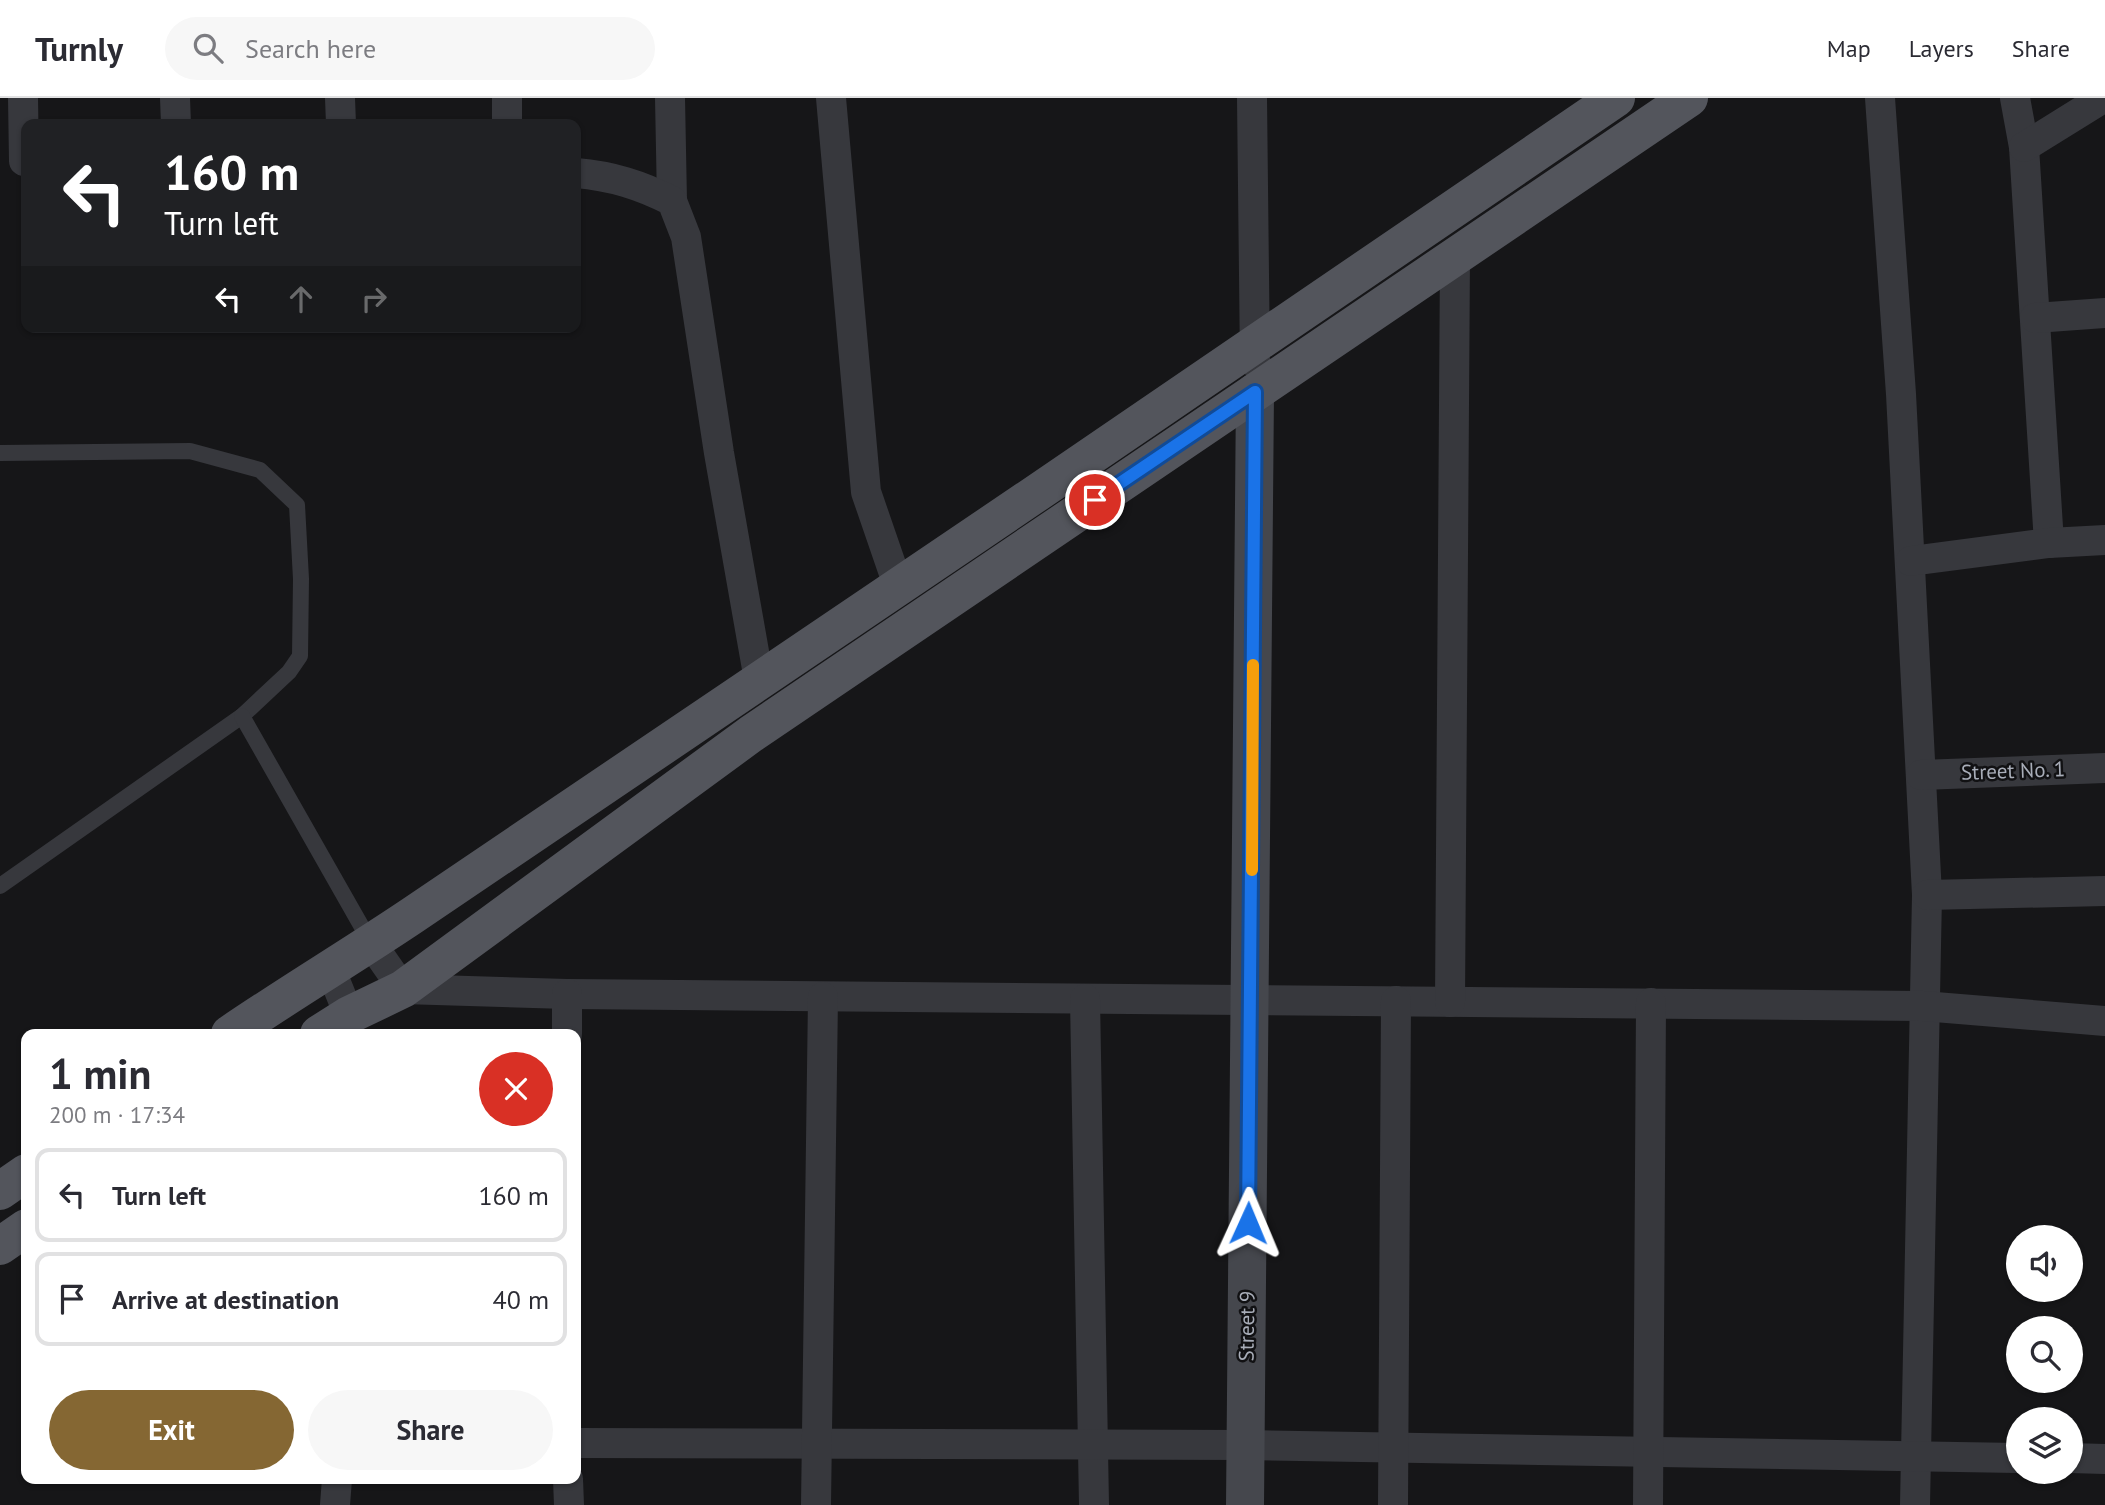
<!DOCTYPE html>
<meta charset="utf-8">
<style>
body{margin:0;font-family:"PT Sans",sans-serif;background:#f7f7f7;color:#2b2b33;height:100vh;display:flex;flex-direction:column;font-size:26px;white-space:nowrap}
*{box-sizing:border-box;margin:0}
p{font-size:23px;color:#7c7c81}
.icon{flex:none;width:38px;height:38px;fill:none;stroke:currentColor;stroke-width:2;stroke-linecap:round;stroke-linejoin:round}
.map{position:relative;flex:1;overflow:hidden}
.sheet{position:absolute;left:21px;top:931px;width:560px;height:455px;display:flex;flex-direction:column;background:#fff;border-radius:14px;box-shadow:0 2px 5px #0004}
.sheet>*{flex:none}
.top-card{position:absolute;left:21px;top:21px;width:560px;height:214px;border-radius:14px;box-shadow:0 2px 5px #0004;background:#202124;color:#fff;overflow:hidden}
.controls{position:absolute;left:2006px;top:1127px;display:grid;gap:14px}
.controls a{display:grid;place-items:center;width:77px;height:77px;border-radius:50%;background:#fff;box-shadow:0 2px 5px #0004;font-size:35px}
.pin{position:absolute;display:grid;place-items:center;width:60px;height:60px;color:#fff;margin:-30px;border:4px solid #fff;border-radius:50%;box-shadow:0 2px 7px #0007}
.me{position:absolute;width:77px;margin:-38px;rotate:1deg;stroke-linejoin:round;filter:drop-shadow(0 0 5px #0008)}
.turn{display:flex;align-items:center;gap:24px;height:147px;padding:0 28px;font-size:32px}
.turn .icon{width:91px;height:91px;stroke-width:2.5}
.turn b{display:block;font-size:49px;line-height:60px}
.lanes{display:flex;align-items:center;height:66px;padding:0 28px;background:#0003;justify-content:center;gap:35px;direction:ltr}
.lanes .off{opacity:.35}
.round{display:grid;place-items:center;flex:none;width:74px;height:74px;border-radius:37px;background:#f7f7f7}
.head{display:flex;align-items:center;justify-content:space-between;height:119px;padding:0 28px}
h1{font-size:42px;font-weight:700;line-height:52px}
.button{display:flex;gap:14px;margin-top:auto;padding:14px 28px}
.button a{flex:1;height:80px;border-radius:42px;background:#856733;color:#fff;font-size:28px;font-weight:700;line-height:80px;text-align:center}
.button a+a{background:#f7f7f7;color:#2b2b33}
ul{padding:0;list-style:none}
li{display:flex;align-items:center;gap:21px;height:94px;margin:0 14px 10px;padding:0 14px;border:4px solid #e1e1e2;border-radius:14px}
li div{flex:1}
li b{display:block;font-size:26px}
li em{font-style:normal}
header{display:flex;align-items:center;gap:42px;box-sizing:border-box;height:98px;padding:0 35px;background:#fff;border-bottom:2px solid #e1e1e2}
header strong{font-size:33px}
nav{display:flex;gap:38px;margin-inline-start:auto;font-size:24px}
.search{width:490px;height:63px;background:#f7f7f7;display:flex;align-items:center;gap:18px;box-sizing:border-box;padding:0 24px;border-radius:38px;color:#7c7c81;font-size:26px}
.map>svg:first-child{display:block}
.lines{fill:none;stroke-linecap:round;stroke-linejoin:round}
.lane{stroke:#37383d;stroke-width:16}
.street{stroke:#37383d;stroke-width:30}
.secondary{stroke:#45474d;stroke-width:38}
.primary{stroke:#53555c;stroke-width:38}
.route-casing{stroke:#114b97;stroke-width:18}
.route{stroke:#1a73e8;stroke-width:12}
.slow{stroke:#f59e0b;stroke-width:12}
.labels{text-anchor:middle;stroke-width:5;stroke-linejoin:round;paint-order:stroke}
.street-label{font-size:21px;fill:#a8adb8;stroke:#111113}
</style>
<header>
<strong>Turnly</strong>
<div class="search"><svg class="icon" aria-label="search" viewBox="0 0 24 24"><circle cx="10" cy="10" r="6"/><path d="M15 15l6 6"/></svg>Search here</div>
<nav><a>Map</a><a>Layers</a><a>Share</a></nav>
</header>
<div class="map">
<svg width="2105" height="1407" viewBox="0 0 2105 1407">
<rect width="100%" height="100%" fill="#161618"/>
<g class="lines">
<!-- lane -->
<g class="lane">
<polyline points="0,355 190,353 260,372 297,407 301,481 300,558 289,574 242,618 0,788"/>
<polyline points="242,618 371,845"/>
</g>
<!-- street -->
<g class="street">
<polyline points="23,0 24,63"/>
<polyline points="175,0 176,26"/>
<polyline points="340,0 341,26"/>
<polyline points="507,0 507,26"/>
<polyline points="670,0 672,103"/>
<polyline points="831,0 866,394 898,487"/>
<polyline points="1252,0 1255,265"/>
<polyline points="1880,0 1901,296 1927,797 1915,1407"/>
<polyline points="2015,0 2024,49 2049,445"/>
<polyline points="2024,49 2103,0"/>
<path d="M576 75C612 78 640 87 672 103L686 139 719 355 759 582"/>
<polyline points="2035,220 2105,215"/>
<polyline points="1911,463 2049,445 2105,442"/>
<polyline points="1921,677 2105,670"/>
<polyline points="1927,797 2105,793"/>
<polyline points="371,845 403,891 567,896 1923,908 2105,923"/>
<polyline points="330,870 349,917 348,936"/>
<polyline points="567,896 567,936"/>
<polyline points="1085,901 1094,1407"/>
<polyline points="1450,904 1455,157"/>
<polyline points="576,1345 1245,1347 2018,1360"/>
<polyline points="2070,1360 2105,1361"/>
<polyline points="568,1381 569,1407"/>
<polyline points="335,1407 337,1381"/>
<polyline points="816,1407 823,899"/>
<polyline points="1393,1407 1396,903"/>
<polyline points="1648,1407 1651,905"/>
</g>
<!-- secondary -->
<polyline class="secondary" points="1245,1407 1255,294"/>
<!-- primary -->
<g class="primary">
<path d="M230 936C290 895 352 858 413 817 814 545 1217 275 1616 0"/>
<polyline points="319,936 349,917 403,891 751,636 1689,0"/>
<polyline points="0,1093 26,1075"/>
<polyline points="0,1148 26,1130"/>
</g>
</g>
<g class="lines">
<defs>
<polyline id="route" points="1095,402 1255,294 1248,1125"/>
</defs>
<!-- route casing -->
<use href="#route" class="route-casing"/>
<!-- route -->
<use href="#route" class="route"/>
<!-- slow -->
<polyline class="slow" points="1252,772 1253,567"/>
</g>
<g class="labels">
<!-- street labels -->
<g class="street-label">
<text transform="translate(2013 673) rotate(-2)" y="7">Street No. 1</text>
<text transform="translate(1247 1228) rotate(-89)" y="7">Street 9</text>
</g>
</g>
</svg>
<div class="controls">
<a><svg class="icon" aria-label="sound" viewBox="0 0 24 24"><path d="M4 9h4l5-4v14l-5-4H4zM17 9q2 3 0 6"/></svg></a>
<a><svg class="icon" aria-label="search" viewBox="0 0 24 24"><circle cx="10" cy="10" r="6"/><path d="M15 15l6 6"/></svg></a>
<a><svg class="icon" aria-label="layers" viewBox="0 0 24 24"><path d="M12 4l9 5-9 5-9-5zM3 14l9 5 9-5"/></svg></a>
</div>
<div class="pin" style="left:1095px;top:402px;background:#d93025"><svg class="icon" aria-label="arrive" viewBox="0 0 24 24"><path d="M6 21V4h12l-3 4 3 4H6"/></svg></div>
<svg class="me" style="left:1248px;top:1125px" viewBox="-20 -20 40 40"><path d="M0-17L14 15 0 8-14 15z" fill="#1a73e8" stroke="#fff" stroke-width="4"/></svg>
<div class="top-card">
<div class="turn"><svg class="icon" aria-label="left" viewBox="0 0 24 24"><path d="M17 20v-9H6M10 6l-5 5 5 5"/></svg><div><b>160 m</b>Turn left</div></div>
<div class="lanes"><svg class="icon" aria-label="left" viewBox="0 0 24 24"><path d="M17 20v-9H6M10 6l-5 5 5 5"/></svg><svg class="icon off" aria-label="ahead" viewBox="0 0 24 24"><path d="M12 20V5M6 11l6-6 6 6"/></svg><svg class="icon off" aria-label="right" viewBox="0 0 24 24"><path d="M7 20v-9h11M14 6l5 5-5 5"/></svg></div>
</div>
<section class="sheet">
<div class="head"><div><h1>1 min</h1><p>200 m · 17:34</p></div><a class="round" style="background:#d93025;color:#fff"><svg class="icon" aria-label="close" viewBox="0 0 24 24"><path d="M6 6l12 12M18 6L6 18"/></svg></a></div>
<ul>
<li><svg class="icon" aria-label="left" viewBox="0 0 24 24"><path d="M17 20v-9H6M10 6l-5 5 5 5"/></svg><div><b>Turn left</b></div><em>160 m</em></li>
<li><svg class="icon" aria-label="arrive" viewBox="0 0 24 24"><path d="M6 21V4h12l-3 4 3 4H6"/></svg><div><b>Arrive at destination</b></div><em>40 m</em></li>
</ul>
<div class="button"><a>Exit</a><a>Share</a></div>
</section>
</div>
